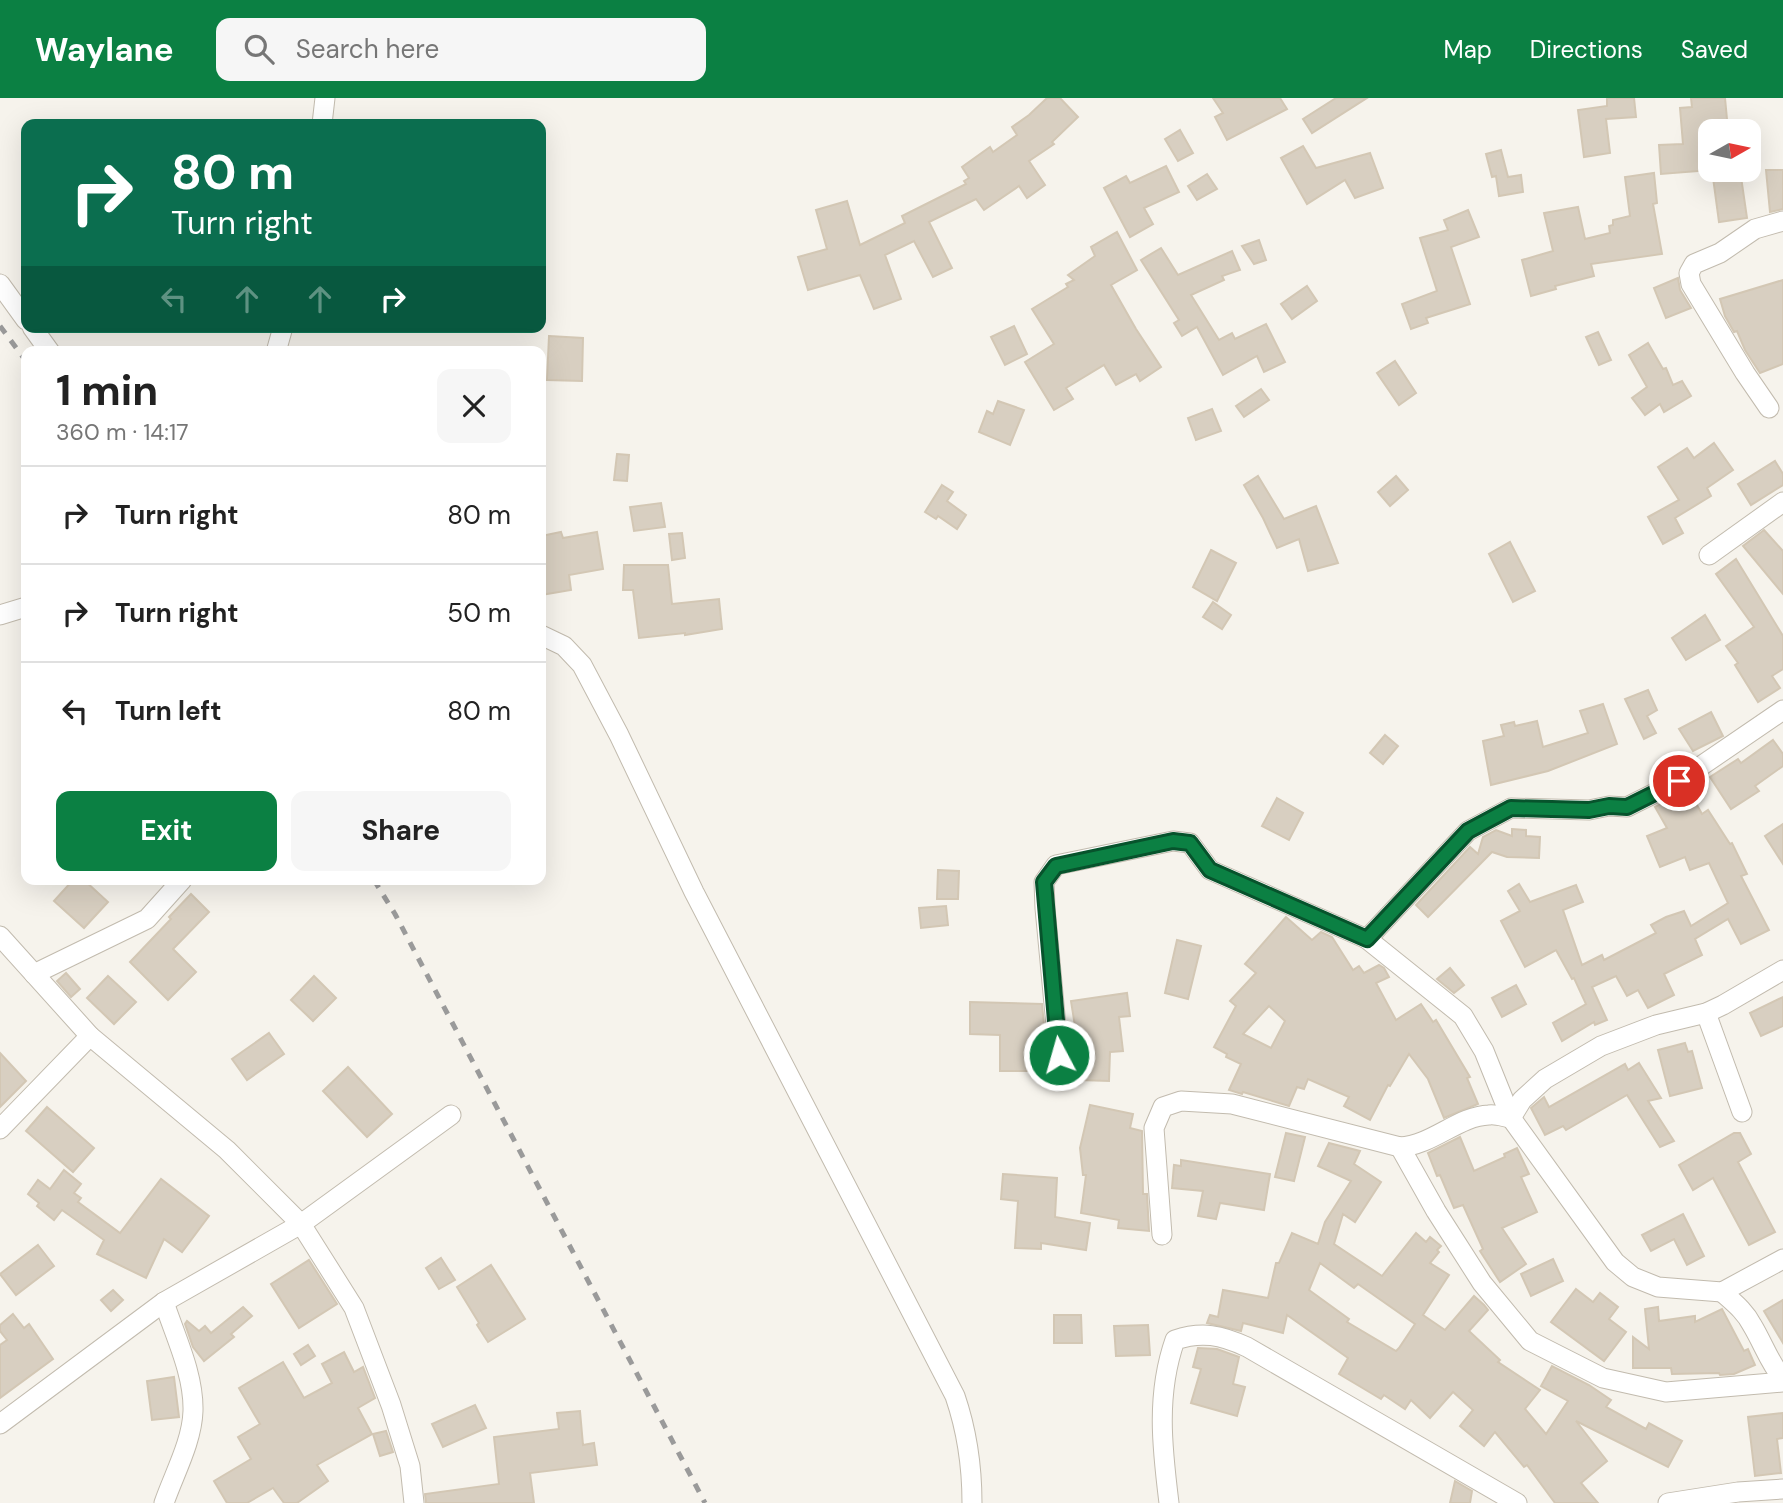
<!DOCTYPE html>
<meta charset="utf-8">
<style>
body{margin:0;font-family:"DM Sans",sans-serif;background:#f6f6f6;color:#222;height:100vh;display:flex;flex-direction:column;font-size:26px;white-space:nowrap}
*{box-sizing:border-box;margin:0}
p{font-size:23px;color:#767676}
.icon{flex:none;width:38px;height:38px;fill:none;stroke:currentColor;stroke-width:2;stroke-linecap:round;stroke-linejoin:round}
.map{position:relative;flex:1;overflow:hidden}
.sheet{position:absolute;left:21px;top:248px;width:525px;height:539px;display:flex;flex-direction:column;background:#fff;border-radius:14px;box-shadow:0 7px 28px #0002}
.sheet>*{flex:none}
.banner{position:absolute;left:21px;top:21px;width:525px;height:214px;border-radius:14px;box-shadow:0 7px 28px #0002;background:#0b6e4f;color:#fff;overflow:hidden}
.needle{width:46px;rotate:81deg}
.controls{position:absolute;left:1698px;top:21px;display:grid;gap:14px}
.controls a{display:grid;place-items:center;width:63px;height:63px;border-radius:14px;background:#fff;box-shadow:0 7px 28px #0002;font-size:35px}
.pin{position:absolute;display:grid;place-items:center;width:60px;height:60px;color:#fff;margin:-30px;border:4px solid #fff;border-radius:50%;box-shadow:0 2px 7px #0007}
.me{position:absolute;width:77px;margin:-38px;rotate:354deg;stroke-linejoin:round;filter:drop-shadow(0 0 5px #0008)}
.turn{display:flex;align-items:center;gap:24px;height:147px;padding:0 35px;font-size:32px}
.turn .icon{width:91px;height:91px;stroke-width:2.5}
.turn b{display:block;font-size:49px;line-height:60px}
.lanes{display:flex;align-items:center;height:66px;padding:0 35px;background:#0003;justify-content:center;gap:35px;direction:ltr}
.lanes .off{opacity:.35}
.round{display:grid;place-items:center;flex:none;width:74px;height:74px;border-radius:14px;background:#f6f6f6}
.head{display:flex;align-items:center;justify-content:space-between;height:119px;padding:0 35px}
h1{font-size:42px;font-weight:700;line-height:52px}
.cta{display:flex;gap:14px;margin-top:auto;padding:14px 35px}
.cta a{flex:1;height:80px;border-radius:14px;background:#0b8043;color:#fff;font-size:28px;font-weight:700;line-height:80px;text-align:center}
.cta a+a{background:#f6f6f6;color:#222}
ul{padding:0;list-style:none}
li{display:flex;align-items:center;gap:21px;height:98px;padding:0 35px;border-top:2px solid #e0e0e0}
li div{flex:1}
li b{display:block;font-size:26px}
li em{font-style:normal}
header{display:flex;align-items:center;gap:42px;box-sizing:border-box;height:98px;padding:0 35px;background:#0b8043;color:#fff}
header strong{font-size:33px}
nav{display:flex;gap:38px;margin-inline-start:auto;font-size:24px}
.search{width:490px;height:63px;background:#f6f6f6;display:flex;align-items:center;gap:18px;box-sizing:border-box;padding:0 24px;border-radius:14px;color:#767676;font-size:26px}
.map>svg:first-child{display:block}
.building{fill:#d8cfc1;stroke:#d3c7b4;stroke-width:2;fill-rule:evenodd}
.lines{fill:none;stroke-linecap:round;stroke-linejoin:round}
.minor-casing{stroke:#c2bbae;stroke-width:21}
.minor{stroke:#fff;stroke-width:19}
.rail{stroke:#9a9a9a;stroke-width:5;stroke-dasharray:9 9;stroke-linecap:butt}
.route-casing{stroke:#07532c;stroke-width:18}
.route{stroke:#0b8043;stroke-width:12}
</style>
<header>
<strong>Waylane</strong>
<div class="search"><svg class="icon" aria-label="search" viewBox="0 0 24 24"><circle cx="10" cy="10" r="6"/><path d="M15 15l6 6"/></svg>Search here</div>
<nav><a>Map</a><a>Directions</a><a>Saved</a></nav>
</header>
<div class="map">
<svg width="1783" height="1405" viewBox="0 0 1783 1405">
<rect width="100%" height="100%" fill="#f6f3ec"/>
<!-- building -->
<g class="building">
<polygon points="1047,0 1060,0 1078,19 1052,44 1054,46 1029,63 1045,87 1027,100 1019,88 984,112 976,101 929,124 952,170 933,179 914,143 885,157 901,201 874,211 860,177 808,192 798,159 827,151 816,112 847,103 860,147 905,125 902,118 966,86 964,83 969,80 962,69 990,49 993,54 1017,37 1012,29 1029,17"/>
<polygon points="1213,0 1280,0 1287,11 1227,42 1215,19 1223,15"/>
<polygon points="1336,0 1367,0 1312,35 1303,21"/>
<polygon points="1607,0 1634,0 1636,19 1606,21 1610,55 1584,59 1578,12 1607,8"/>
<polygon points="1691,0 1725,0 1728,32 1710,33 1710,72 1661,76 1659,47 1683,46 1680,10 1692,9"/>
<polygon points="1180,32 1193,55 1178,63 1165,41"/>
<polygon points="1303,48 1316,70 1370,55 1383,90 1355,100 1345,82 1307,106 1281,60"/>
<polygon points="1501,52 1508,79 1521,77 1523,94 1499,98 1496,78 1492,79 1486,56"/>
<polygon points="1166,68 1179,94 1144,110 1153,126 1130,139 1104,90 1126,78 1130,85"/>
<polygon points="1712,72 1740,72 1747,120 1719,124"/>
<polygon points="1766,72 1783,72 1783,111 1770,114"/>
<polygon points="1654,75 1657,105 1653,106 1662,156 1591,166 1594,178 1555,188 1556,191 1531,198 1522,162 1553,153 1544,115 1578,109 1585,141 1610,135 1609,128 1613,127 1613,122 1630,118 1625,79"/>
<polygon points="1207,76 1217,91 1197,102 1188,88"/>
<polygon points="1468,112 1479,139 1451,149 1470,206 1426,220 1428,225 1411,231 1402,206 1437,193 1420,140 1448,132 1444,122"/>
<polygon points="1117,134 1137,172 1111,187 1136,231 1161,269 1140,283 1136,276 1116,287 1104,267 1066,290 1073,301 1054,312 1025,264 1054,246 1032,211 1068,189 1066,186 1074,182 1068,177 1095,158 1091,149"/>
<polygon points="1259,142 1266,162 1254,166 1242,148"/>
<polygon points="1161,150 1178,177 1232,153 1240,172 1222,178 1224,182 1191,197 1219,242 1232,235 1235,241 1266,226 1285,264 1264,274 1257,258 1223,277 1197,229 1182,238 1174,225 1179,222 1141,162"/>
<polygon points="1678,180 1680,192 1691,210 1666,220 1654,190"/>
<polygon points="1783,182 1783,266 1760,275 1745,252 1737,233 1734,234 1725,218 1720,201"/>
<polygon points="1307,188 1317,203 1292,221 1281,206"/>
<polygon points="1014,228 1027,256 1005,267 991,239"/>
<polygon points="1598,234 1611,262 1599,267 1586,239"/>
<polygon points="549,238 583,240 582,283 547,282"/>
<polygon points="1648,245 1663,271 1666,270 1673,287 1682,283 1691,298 1664,314 1660,306 1645,317 1632,300 1647,289 1629,257"/>
<polygon points="1395,263 1416,295 1399,307 1377,275"/>
<polygon points="1261,291 1269,302 1244,319 1236,308"/>
<polygon points="998,303 1024,312 1010,347 979,334 987,313 993,316"/>
<polygon points="1212,311 1221,333 1196,342 1188,320"/>
<polygon points="1714,345 1733,372 1707,390 1711,398 1675,420 1683,435 1663,446 1648,419 1679,402 1658,369 1687,350 1694,360"/>
<polygon points="617,356 629,357 627,383 614,382"/>
<polygon points="1775,363 1783,376 1783,387 1751,407 1738,386"/>
<polygon points="1258,378 1284,421 1316,408 1338,465 1308,473 1299,441 1277,450 1263,420 1244,387"/>
<polygon points="1396,378 1408,392 1390,408 1378,394"/>
<polygon points="942,387 953,394 947,403 966,417 957,431 938,418 936,421 925,414"/>
<polygon points="661,405 665,429 634,433 630,409"/>
<polygon points="1764,432 1783,453 1783,496 1743,448"/>
<polygon points="561,434 563,440 597,434 603,471 569,477 571,492 541,497 541,438"/>
<polygon points="682,435 685,460 672,462 669,436"/>
<polygon points="1510,444 1535,493 1513,504 1489,456"/>
<polygon points="1211,452 1236,465 1217,503 1193,489"/>
<polygon points="1736,461 1783,538 1783,571 1772,578 1780,590 1758,604 1735,567 1738,565 1726,548 1754,529 1716,476"/>
<polygon points="624,467 668,467 672,506 719,501 722,531 685,537 685,535 639,540 633,492 623,492"/>
<polygon points="1213,504 1231,517 1222,531 1203,519"/>
<polygon points="1705,517 1720,542 1686,562 1672,540"/>
<polygon points="1648,592 1657,612 1647,618 1656,635 1644,641 1625,601"/>
<polygon points="1603,606 1617,646 1548,673 1491,687 1483,643 1504,638 1501,627 1514,624 1515,628 1537,623 1543,649 1588,635 1580,613"/>
<polygon points="1711,614 1723,638 1693,653 1679,631"/>
<polygon points="1385,637 1398,648 1383,666 1370,655"/>
<polygon points="1773,642 1783,656 1783,668 1755,688 1759,693 1731,711 1710,679 1738,661 1741,665"/>
<polygon points="1688,691 1702,716 1708,712 1730,746 1732,745 1747,776 1741,778 1769,832 1741,846 1728,821 1695,841 1702,857 1664,876 1674,897 1648,910 1638,892 1627,898 1616,878 1592,889 1607,922 1595,927 1594,924 1562,943 1553,925 1586,906 1574,880 1572,881 1556,852 1525,869 1501,823 1520,813 1508,793 1519,786 1530,804 1576,787 1583,804 1563,812 1582,867 1602,857 1604,862 1656,835 1651,827 1666,819 1684,813 1691,828 1728,805 1709,765 1690,772 1685,759 1660,769 1647,738 1667,730 1655,709"/>
<polygon points="1277,700 1303,715 1289,742 1262,728"/>
<polygon points="1783,726 1783,766 1765,738"/>
<polygon points="1512,731 1526,732 1526,738 1540,739 1539,760 1507,759 1492,754 1428,819 1416,807 1470,749 1478,756 1483,739 1496,732 1512,738"/>
<polygon points="938,772 959,773 958,801 937,801"/>
<polygon points="73,782 84,782 108,804 84,830 54,803"/>
<polygon points="191,796 209,814 173,851 196,874 168,902 130,864 171,821 169,819"/>
<polygon points="946,808 948,827 921,830 919,810"/>
<path d="M1286 819 1312 842 1321 834 1332 839 1353 872 1359 868 1364 875 1379 867 1384 870 1389 879 1376 885 1396 922 1421 906 1433 924 1436 922 1470 979 1467 980 1478 1006 1444 1020 1428 981 1409 956 1390 988 1388 987 1370 1022 1344 1008 1349 999 1308 981 1304 991 1297 989 1289 1008 1243 994 1242 996 1229 992 1241 966 1226 959 1227 956 1214 949 1236 908 1230 903 1256 875 1245 866ZM1269 908 1285 923 1271 950 1243 936Z"/>
<polygon points="1177,842 1201,848 1188,901 1165,895"/>
<polygon points="1450,870 1464,887 1454,895 1437,881"/>
<polygon points="66,875 80,891 71,899 57,883"/>
<polygon points="108,878 136,904 114,926 87,900"/>
<polygon points="314,878 336,900 313,923 291,902"/>
<polygon points="1516,887 1526,906 1502,919 1492,900"/>
<polygon points="1127,895 1130,918 1119,919 1123,953 1110,954 1109,983 1080,982 1081,966 1071,903"/>
<polygon points="1783,899 1783,928 1761,938 1750,915"/>
<polygon points="970,904 1042,906 1045,938 1042,938 1042,973 1000,973 1000,937 970,936"/>
<polygon points="269,935 284,956 247,982 232,961"/>
<polygon points="1685,945 1688,954 1692,953 1702,990 1670,998 1658,952"/>
<polygon points="0,955 26,983 0,1009"/>
<polygon points="1639,965 1661,1000 1648,1003 1674,1043 1660,1049 1627,997 1566,1032 1563,1028 1545,1037 1531,1010 1544,999 1549,1009 1625,966 1628,972"/>
<polygon points="348,969 392,1016 367,1039 323,993"/>
<polygon points="1090,1007 1133,1016 1130,1030 1142,1033 1143,1096 1147,1096 1149,1133 1118,1130 1119,1122 1081,1115 1086,1077 1083,1077 1080,1050"/>
<polygon points="47,1009 94,1050 73,1074 26,1033"/>
<polygon points="1286,1035 1305,1039 1294,1083 1275,1079"/>
<polygon points="1734,1035 1740,1035 1751,1056 1738,1064 1775,1134 1749,1147 1713,1080 1693,1092 1679,1067"/>
<polygon points="1460,1039 1474,1073 1505,1059 1504,1056 1517,1050 1529,1076 1521,1079 1537,1114 1502,1130 1526,1166 1500,1184 1480,1153 1483,1151 1463,1107 1454,1110 1440,1077 1437,1078 1428,1055"/>
<path d="M1329 1045 1360 1053 1354 1066 1381 1084 1355 1124 1343 1116 1334 1146 1382 1178 1416 1135 1426 1144 1430 1139 1441 1148 1437 1152 1439 1154 1430 1165 1449 1177 1423 1217 1445 1232 1474 1198 1484 1207 1488 1212 1469 1233 1500 1262 1498 1264 1540 1292 1525 1311 1546 1336 1568 1303 1541 1288 1552 1268 1589 1287 1611 1302 1606 1309 1646 1331 1649 1325 1682 1343 1668 1369 1576 1323 1607 1363 1581 1385 1598 1405H1555L1527 1367 1524 1369 1495 1334 1484 1348 1460 1328 1473 1312 1453 1294 1430 1320 1411 1302 1405 1311 1384 1297 1381 1301 1339 1276 1348 1260 1287 1217 1283 1235 1243 1225 1241 1233 1207 1225 1210 1217 1218 1219 1223 1192 1268 1200 1276 1165H1279L1292 1135 1318 1146 1325 1124 1351 1083 1318 1068ZM1320 1165 1354 1190 1358 1186 1415 1226 1399 1250 1396 1253 1347 1224 1349 1221 1309 1192Z"/>
<polygon points="1181,1062 1270,1076 1264,1112 1220,1105 1216,1121 1198,1118 1203,1093 1172,1090 1174,1067 1181,1068"/>
<polygon points="64,1072 81,1086 74,1095 81,1100 78,1104 120,1135 161,1081 209,1118 182,1154 164,1141 146,1180 97,1156 104,1142 62,1112 54,1122 37,1108 39,1105 28,1096 38,1082 50,1091"/>
<polygon points="1003,1076 1057,1080 1055,1119 1090,1125 1086,1152 1041,1145 1041,1151 1015,1150 1018,1103 1001,1101"/>
<polygon points="1683,1116 1704,1158 1687,1167 1674,1141 1651,1153 1642,1137"/>
<polygon points="38,1147 54,1168 16,1197 0,1176"/>
<polygon points="441,1160 455,1182 439,1191 426,1170"/>
<polygon points="1553,1161 1563,1183 1531,1198 1521,1176"/>
<polygon points="309,1162 337,1206 299,1230 271,1186"/>
<polygon points="491,1167 525,1221 488,1244 477,1227 479,1225 457,1189"/>
<polygon points="1576,1191 1593,1204 1600,1195 1618,1209 1609,1221 1626,1234 1604,1263 1551,1224"/>
<polygon points="113,1192 123,1202 111,1213 101,1202"/>
<polygon points="1783,1202 1783,1245 1764,1213"/>
<polygon points="243,1209 252,1218 231,1236 234,1239 204,1263 193,1249 185,1226 187,1223 199,1233 205,1228 211,1235"/>
<polygon points="1658,1209 1659,1223 1695,1218 1695,1224 1722,1211 1744,1253 1748,1251 1755,1267 1734,1276 1720,1277 1719,1275 1672,1276 1671,1270 1633,1270 1633,1239 1649,1251 1645,1211"/>
<polygon points="13,1216 24,1230 29,1226 53,1261 0,1300 0,1247 7,1242 0,1233 0,1227"/>
<polygon points="1054,1217 1081,1217 1082,1245 1054,1245"/>
<polygon points="1148,1227 1150,1257 1116,1258 1114,1228"/>
<polygon points="308,1247 315,1258 301,1267 294,1256"/>
<polygon points="1198,1250 1217,1251 1239,1259 1233,1286 1245,1289 1237,1318 1191,1305 1201,1271 1193,1269"/>
<polygon points="344,1254 354,1274 363,1269 375,1300 358,1310 372,1336 317,1367 328,1383 297,1405 284,1405 273,1390 247,1405 227,1405 214,1383 251,1361 238,1339 260,1326 239,1290 283,1264 304,1300 332,1285 322,1266"/>
<polygon points="174,1279 179,1319 152,1322 147,1283"/>
<polygon points="475,1307 486,1330 443,1349 432,1326"/>
<polygon points="580,1313 583,1347 594,1345 597,1367 530,1375 534,1405 426,1405 425,1396 499,1386 494,1339 559,1331 557,1315"/>
<polygon points="1783,1315 1783,1340 1777,1341 1781,1375 1755,1378 1748,1319"/>
<polygon points="386,1333 393,1354 380,1358 373,1336"/>
<polygon points="1455,1383 1472,1393 1470,1405 1450,1405"/>
</g>
<g class="lines">
<defs>
<g id="minor">
<polyline points="322,26 325,0"/>
<polyline points="0,186 26,222"/>
<polyline points="32,229 50,254"/>
<polyline points="276,254 283,229"/>
<polyline points="1769,310 1745,275 1691,186 1689,175 1694,166 1720,155 1755,131 1783,123"/>
<polyline points="1709,457 1783,404"/>
<polyline points="0,517 26,509"/>
<path d="M541 537 564 548 582 567 619 637 694 794 955 1298C967 1333 972 1368 972 1405"/>
<polyline points="1783,612 1679,683 1627,709 1609,708 1589,712 1511,710 1468,733 1367,841 1463,918 1484,953 1511,1020 1615,1164 1633,1179 1658,1189 1722,1194 1783,1161"/>
<polyline points="0,838 90,938 227,1052 301,1126 354,1210 391,1307 410,1368 414,1405"/>
<polyline points="34,876 147,821 182,782"/>
<polyline points="1706,915 1742,1014"/>
<polyline points="1061,981 1045,810 1044,784 1056,767 1173,743 1190,745 1210,772 1367,841"/>
<polyline points="1511,1020 1522,1002 1545,981 1601,948 1656,927 1706,915 1723,907 1783,872"/>
<polyline points="0,1031 90,938"/>
<polyline points="1400,1049 1436,1113 1482,1185 1530,1243 1603,1280 1666,1294 1783,1284"/>
<path d="M1162 1137 1154 1030 1163 1009 1181 1003 1232 1006 1400 1049C1433 1047 1458 1018 1489 1017 1496 1016 1504 1019 1511 1020"/>
<path d="M1722 1194C1733 1204 1745 1213 1752 1227 1763 1245 1769 1264 1783 1281"/>
<polyline points="0,1326 164,1204 301,1126 451,1017"/>
<path d="M164 1405C174 1376 192 1344 193 1313 194 1276 175 1238 164 1204"/>
<path d="M1169 1405C1162 1349 1156 1296 1175 1242 1202 1233 1221 1237 1247 1249L1517 1405"/>
<polyline points="1668,1405 1738,1394 1783,1391"/>
</g>
</defs>
<!-- minor casing -->
<use href="#minor" class="minor-casing"/>
<!-- minor -->
<use href="#minor" class="minor"/>
<!-- rail -->
<g class="rail">
<polyline points="0,228 26,263"/>
<polyline points="374,782 395,816 705,1405"/>
</g>
</g>
<g class="lines">
<defs>
<polyline id="route" points="1059,957 1044,784 1056,768 1173,743 1190,745 1210,772 1367,841 1468,733 1511,710 1589,712 1609,708 1627,709 1679,683"/>
</defs>
<!-- route casing -->
<use href="#route" class="route-casing"/>
<!-- route -->
<use href="#route" class="route"/>
</g>
</svg>
<div class="controls">
<a><svg class="needle" viewBox="-14 -14 28 28"><path d="M0-13l5 13h-10z" fill="#e53935"/><path d="M0 13l5-13h-10z" fill="#767676"/></svg></a>
</div>
<div class="pin" style="left:1679px;top:683px;background:#d93025"><svg class="icon" aria-label="arrive" viewBox="0 0 24 24"><path d="M6 21V4h12l-3 4 3 4H6"/></svg></div>
<svg class="me" style="left:1059px;top:957px" viewBox="-20 -20 40 40"><circle r="17" fill="#0b8043" stroke="#fff" stroke-width="3"/><path d="M0-11L8 9 0 5-8 9z" fill="#fff"/></svg>
<div class="banner">
<div class="turn"><svg class="icon" aria-label="right" viewBox="0 0 24 24"><path d="M7 20v-9h11M14 6l5 5-5 5"/></svg><div><b>80 m</b>Turn right</div></div>
<div class="lanes"><svg class="icon off" aria-label="left" viewBox="0 0 24 24"><path d="M17 20v-9H6M10 6l-5 5 5 5"/></svg><svg class="icon off" aria-label="ahead" viewBox="0 0 24 24"><path d="M12 20V5M6 11l6-6 6 6"/></svg><svg class="icon off" aria-label="ahead" viewBox="0 0 24 24"><path d="M12 20V5M6 11l6-6 6 6"/></svg><svg class="icon" aria-label="right" viewBox="0 0 24 24"><path d="M7 20v-9h11M14 6l5 5-5 5"/></svg></div>
</div>
<section class="sheet">
<div class="head"><div><h1>1 min</h1><p>360 m · 14:17</p></div><a class="round"><svg class="icon" aria-label="close" viewBox="0 0 24 24"><path d="M6 6l12 12M18 6L6 18"/></svg></a></div>
<ul>
<li><svg class="icon" aria-label="right" viewBox="0 0 24 24"><path d="M7 20v-9h11M14 6l5 5-5 5"/></svg><div><b>Turn right</b></div><em>80 m</em></li>
<li><svg class="icon" aria-label="right" viewBox="0 0 24 24"><path d="M7 20v-9h11M14 6l5 5-5 5"/></svg><div><b>Turn right</b></div><em>50 m</em></li>
<li><svg class="icon" aria-label="left" viewBox="0 0 24 24"><path d="M17 20v-9H6M10 6l-5 5 5 5"/></svg><div><b>Turn left</b></div><em>80 m</em></li>
</ul>
<div class="cta"><a>Exit</a><a>Share</a></div>
</section>
</div>
